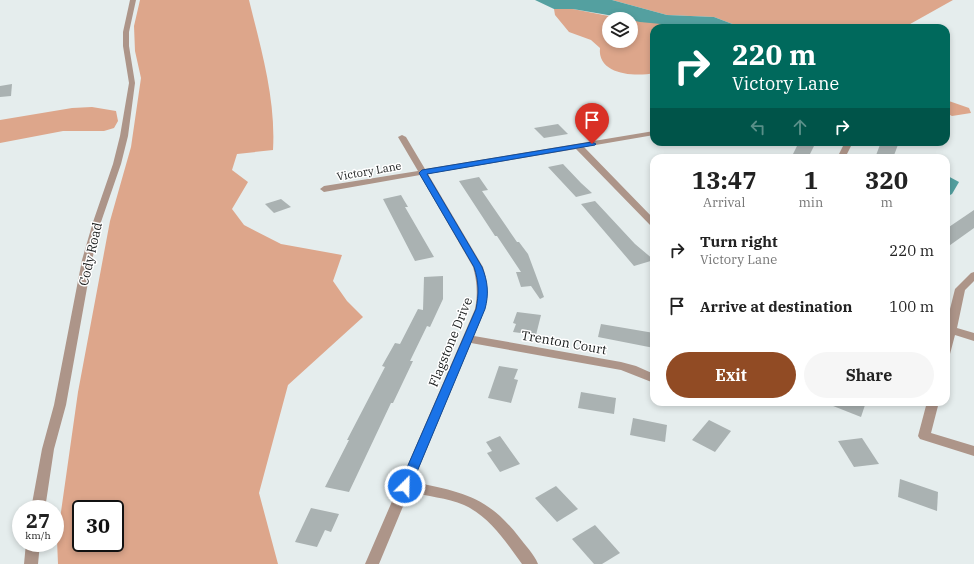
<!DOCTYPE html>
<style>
body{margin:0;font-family:"IBM Plex Serif",serif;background:#f6f6f6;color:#222;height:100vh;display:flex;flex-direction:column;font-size:15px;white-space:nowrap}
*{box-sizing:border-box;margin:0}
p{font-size:13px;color:#767676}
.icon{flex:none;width:22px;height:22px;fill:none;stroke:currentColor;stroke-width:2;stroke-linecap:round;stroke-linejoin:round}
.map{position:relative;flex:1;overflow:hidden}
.side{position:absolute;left:650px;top:154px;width:300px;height:252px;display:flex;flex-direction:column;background:#fff;border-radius:12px;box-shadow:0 2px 6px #0003}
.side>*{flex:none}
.guide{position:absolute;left:650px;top:24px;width:300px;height:122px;border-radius:12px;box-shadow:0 2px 6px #0003;background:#00695c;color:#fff;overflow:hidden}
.fabs{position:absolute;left:602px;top:12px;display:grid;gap:8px}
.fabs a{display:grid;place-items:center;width:36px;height:36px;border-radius:50%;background:#fff;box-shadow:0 2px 6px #0003;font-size:20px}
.speed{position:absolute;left:12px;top:500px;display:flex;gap:8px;font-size:20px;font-weight:700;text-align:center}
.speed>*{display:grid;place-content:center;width:52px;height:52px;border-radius:50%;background:#fff;box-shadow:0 2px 6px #0003;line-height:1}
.speed small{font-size:10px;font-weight:400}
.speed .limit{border:2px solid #111;border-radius:6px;background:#fff;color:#111}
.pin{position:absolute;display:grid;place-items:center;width:34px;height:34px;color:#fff;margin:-41px -17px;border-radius:50% 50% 50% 0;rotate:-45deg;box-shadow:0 0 4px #0007}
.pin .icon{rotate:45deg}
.me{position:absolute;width:44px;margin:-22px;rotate:23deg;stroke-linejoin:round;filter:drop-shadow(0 0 3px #0008)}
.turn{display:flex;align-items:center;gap:14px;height:84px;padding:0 16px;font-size:18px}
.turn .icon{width:52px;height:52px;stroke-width:2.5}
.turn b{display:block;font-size:28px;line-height:34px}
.lanes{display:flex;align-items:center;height:38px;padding:0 16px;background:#0003;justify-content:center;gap:20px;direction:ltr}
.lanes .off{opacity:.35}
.eta{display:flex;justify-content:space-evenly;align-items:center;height:68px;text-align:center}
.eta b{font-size:24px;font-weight:700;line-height:28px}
.cta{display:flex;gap:8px;margin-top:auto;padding:8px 16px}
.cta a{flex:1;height:46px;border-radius:24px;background:#914b24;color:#fff;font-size:16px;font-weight:700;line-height:46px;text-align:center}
.cta a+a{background:#f6f6f6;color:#222}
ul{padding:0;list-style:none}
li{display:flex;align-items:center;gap:12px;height:56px;padding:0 16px}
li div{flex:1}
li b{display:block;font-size:15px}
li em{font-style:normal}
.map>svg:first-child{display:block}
.forest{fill:#dda68b;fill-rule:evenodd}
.water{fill:#54a0a0}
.building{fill:#aab2b2}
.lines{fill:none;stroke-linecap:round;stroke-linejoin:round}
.minor{fill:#ad9589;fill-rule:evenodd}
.route{fill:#1a73e8;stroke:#114b97}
.labels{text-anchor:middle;stroke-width:3;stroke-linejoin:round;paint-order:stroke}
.far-street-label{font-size:11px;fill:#191c1c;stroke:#fff}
.street-label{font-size:13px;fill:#191c1c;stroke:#fff}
</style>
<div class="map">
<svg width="974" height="564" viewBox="0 0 974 564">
<rect width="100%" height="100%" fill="#e5eded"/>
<!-- forest -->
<g class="forest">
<path d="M140 0H249C261 49 276 99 273 150L237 154 232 170 248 182 232 209 244 225 281 244 342 255 333 281 347 301 363 317 288 385 259 493 278 564H58L57 540 78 392 110 221 131 147 141 78 135 51 134 26ZM81 509H115V543H81Z"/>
<polygon points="612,0 953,0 903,28 743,28 714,17 667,15"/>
<path d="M554 9H573L624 19H609V41H631V20L703 28H654V73C636 77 597 75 600 48L591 40 569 32 555 15Z"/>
<polygon points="946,100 969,108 971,113 952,116 946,113"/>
<polygon points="92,107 116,111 118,121 114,128 104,131 63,131 0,143 0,120 72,108"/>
</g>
<!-- water -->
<g class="water">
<polygon points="535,0 612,0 667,15 714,17 743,28 703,28 640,22 631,20 631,19 573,9 554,9"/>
<polygon points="946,175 959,182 952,194 946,197"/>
</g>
<!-- building -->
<g class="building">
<polygon points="12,84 11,96 0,97 0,86"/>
<polygon points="558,124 568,134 544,138 534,128"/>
<polygon points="799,142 816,142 808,158 791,158"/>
<polygon points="881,142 899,142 893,158 875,158"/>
<polygon points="563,164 581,183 592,193 576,197 548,167"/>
<polygon points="479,177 488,190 482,191 517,242 519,242 528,254 544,297 540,299 531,286 521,287 516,272 521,272 497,236 495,236 459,181"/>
<polygon points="401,195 408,207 405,207 434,257 415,261 383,199"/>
<polygon points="281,199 291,207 274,213 265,204"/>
<polygon points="595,201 635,244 654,260 634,266 581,204"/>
<polygon points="974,210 974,228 946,248 946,229"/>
<polygon points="443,276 443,299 430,327 427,326 410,361 413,361 393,403 391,403 349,492 325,487 349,440 347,440 385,367 382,366 395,343 400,344 418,309 423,310 424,277"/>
<polygon points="517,312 541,315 536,335 513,332 516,324 513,323"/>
<polygon points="601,324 654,333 654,348 598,337"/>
<polygon points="499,366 518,369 514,379 518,380 511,403 488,398"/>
<polygon points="581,392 616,398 614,414 578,408"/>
<polygon points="823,402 866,402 861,417"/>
<polygon points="633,418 667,425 665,442 630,435"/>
<polygon points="709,420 731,431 715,452 692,440"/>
<polygon points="500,436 520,464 500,472 487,453 492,451 486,442"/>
<polygon points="862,438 879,464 854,467 838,441"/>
<polygon points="900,479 938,492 937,511 898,497"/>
<polygon points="556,486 578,509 557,522 535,498"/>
<polygon points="311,508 339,514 331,532 325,530 317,547 295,542"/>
<polygon points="595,525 620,553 602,564 594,564 572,539"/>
</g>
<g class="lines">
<!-- minor -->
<g class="minor">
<polygon points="130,0 136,0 129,32 129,46 135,83 128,136 121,164 101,222 92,260 66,405 54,449 45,509 31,509 42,449 54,405 82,260 93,222 113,164 120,136 129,83 123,46 123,32"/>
<path d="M654 131V135L584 147 654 219V227L651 226 576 149 428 174 483 267C492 295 485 311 474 336L621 362 636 366 654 374V383L621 370 471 343 413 482C462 492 487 496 519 537 525 545 534 554 538 564H522C506 542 490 517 464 505 447 498 427 496 409 492L379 564H365L475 309C478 294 477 281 473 267L420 175 324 192 320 189 324 186 418 171 398 137 402 135 406 137 425 169Z"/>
<polygon points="845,142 853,142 845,158 837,158"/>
<polygon points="974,272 974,281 965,290 957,328 974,333 974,341 955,335 950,354 946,355 946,325 955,289 971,273"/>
<polygon points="927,402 939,402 931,433 974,446 974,456 920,439 918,436"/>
<polygon points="26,543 40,543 38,564 24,564"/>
</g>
</g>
<!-- route -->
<path class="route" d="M592 142 596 144 595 145 427 174 482 267C488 282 489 294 485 309L411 486 409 490 405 491 401 490 399 486 476 309C479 294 479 282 474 267L419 173 422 170Z"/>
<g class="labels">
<!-- far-street labels -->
<g class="far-street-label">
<text transform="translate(369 171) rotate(-10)" y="4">Victory Lane</text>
</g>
<!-- street labels -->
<g class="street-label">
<text transform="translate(90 254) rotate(-77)" y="5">Cody Road</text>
<text transform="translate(450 342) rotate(-68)" y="5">Flagstone Drive</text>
<text transform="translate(564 342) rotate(10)" y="5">Trenton Court</text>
</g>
</g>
</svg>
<div class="fabs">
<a><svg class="icon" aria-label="layers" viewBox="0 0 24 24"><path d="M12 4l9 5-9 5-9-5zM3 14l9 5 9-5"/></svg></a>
</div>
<div class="speed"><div>27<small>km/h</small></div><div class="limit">30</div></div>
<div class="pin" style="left:592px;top:144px;background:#d93025"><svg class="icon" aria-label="arrive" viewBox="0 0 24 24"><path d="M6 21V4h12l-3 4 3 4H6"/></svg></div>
<svg class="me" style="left:405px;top:486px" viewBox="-20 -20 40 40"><circle r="17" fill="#1a73e8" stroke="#fff" stroke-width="3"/><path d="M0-11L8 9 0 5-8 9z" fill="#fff"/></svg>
<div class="guide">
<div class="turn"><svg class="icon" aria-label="right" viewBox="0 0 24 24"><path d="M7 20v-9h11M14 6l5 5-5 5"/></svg><div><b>220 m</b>Victory Lane</div></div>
<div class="lanes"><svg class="icon off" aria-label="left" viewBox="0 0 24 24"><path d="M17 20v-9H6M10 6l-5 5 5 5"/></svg><svg class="icon off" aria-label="ahead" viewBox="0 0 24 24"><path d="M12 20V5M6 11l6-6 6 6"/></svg><svg class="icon" aria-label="right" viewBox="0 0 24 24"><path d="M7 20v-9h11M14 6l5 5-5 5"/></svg></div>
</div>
<section class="side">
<div class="eta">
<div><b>13:47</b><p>Arrival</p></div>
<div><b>1</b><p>min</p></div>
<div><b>320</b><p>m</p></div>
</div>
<ul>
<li><svg class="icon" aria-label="right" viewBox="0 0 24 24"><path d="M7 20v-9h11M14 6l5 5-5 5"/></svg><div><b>Turn right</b><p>Victory Lane</p></div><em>220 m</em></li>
<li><svg class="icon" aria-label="arrive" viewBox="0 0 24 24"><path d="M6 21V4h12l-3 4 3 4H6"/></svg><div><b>Arrive at destination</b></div><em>100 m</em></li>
</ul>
<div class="cta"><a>Exit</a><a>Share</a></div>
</section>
</div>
